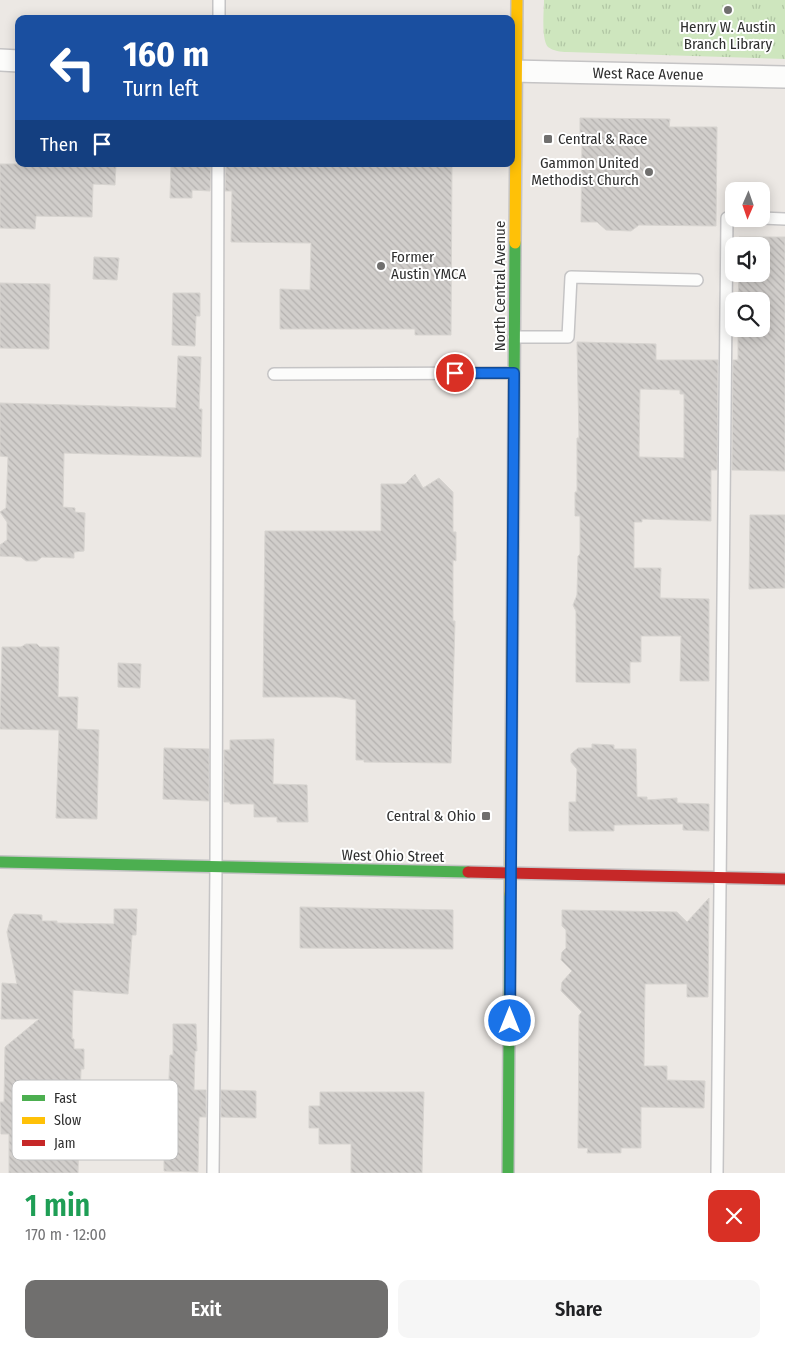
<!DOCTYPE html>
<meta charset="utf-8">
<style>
body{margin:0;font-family:"Fira Sans Condensed",sans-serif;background:#f6f6f6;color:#202124;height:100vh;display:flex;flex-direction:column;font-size:19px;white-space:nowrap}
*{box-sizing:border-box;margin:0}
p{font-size:16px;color:#757577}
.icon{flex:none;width:28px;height:28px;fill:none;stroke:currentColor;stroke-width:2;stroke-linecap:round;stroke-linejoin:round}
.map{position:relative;height:1173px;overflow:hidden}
.panel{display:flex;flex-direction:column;background:#fff;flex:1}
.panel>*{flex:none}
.top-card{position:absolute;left:15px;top:15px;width:500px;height:152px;border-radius:10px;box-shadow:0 2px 12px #0003;background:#1a4fa0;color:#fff;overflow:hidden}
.needle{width:32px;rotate:182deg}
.fabs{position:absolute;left:725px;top:182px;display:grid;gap:10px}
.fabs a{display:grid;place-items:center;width:45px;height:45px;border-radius:10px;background:#fff;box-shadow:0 2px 12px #0003;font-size:25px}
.pin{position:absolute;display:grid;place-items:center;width:42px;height:42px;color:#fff;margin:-21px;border:2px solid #fff;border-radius:50%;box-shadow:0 1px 5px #0007}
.me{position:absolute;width:55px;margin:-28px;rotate:0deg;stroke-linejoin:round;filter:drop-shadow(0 0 4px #0008)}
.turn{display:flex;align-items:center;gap:18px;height:105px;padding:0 25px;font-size:22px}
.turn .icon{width:65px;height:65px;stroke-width:2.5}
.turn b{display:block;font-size:35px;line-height:42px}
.then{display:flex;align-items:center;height:48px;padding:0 25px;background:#0003;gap:10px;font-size:19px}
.round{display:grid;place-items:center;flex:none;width:52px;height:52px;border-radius:10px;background:#f6f6f6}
.head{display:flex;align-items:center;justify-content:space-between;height:85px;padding:0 25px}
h1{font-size:30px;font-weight:600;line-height:38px;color:#1e9e55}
.button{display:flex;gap:10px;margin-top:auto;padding:10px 25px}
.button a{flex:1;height:58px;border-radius:10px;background:#706f6e;color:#fff;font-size:20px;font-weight:600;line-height:58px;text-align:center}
.button a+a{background:#f6f6f6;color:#202124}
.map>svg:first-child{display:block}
.park{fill:url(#park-tufts)}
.building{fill:url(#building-back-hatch);stroke:#d7d4d0;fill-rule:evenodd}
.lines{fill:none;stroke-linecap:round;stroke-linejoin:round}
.lane-casing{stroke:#c5c4c5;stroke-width:14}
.street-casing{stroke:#c5c4c5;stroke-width:24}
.fast-casing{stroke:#c5c4c5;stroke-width:14}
.slow-casing{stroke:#c5c4c5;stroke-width:14}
.jam-casing{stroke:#c5c4c5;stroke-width:14}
.lane{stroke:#fcfcfb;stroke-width:11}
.street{stroke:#fcfcfb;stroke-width:21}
.fast{stroke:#4caf50;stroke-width:11}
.slow{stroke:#ffc107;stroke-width:11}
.jam{stroke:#c62828;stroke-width:11}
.route-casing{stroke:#114b97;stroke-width:12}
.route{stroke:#1a73e8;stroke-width:9}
.poi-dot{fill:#706f6e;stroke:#fff;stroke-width:2}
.labels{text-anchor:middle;stroke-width:4;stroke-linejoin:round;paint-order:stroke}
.poi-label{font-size:15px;fill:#2e2e2e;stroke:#fff;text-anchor:start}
.street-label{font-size:15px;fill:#2e2e2e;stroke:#fff}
.key{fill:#fff;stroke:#c0c0c0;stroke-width:1}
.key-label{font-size:14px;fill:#2e2e2e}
</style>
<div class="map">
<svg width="785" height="1173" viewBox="0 0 785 1173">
<defs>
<pattern id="park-tufts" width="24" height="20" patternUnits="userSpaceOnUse" patternTransform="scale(1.25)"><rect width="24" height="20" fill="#cee6be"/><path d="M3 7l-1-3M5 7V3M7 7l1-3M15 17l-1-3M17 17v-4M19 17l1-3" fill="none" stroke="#b1c6a4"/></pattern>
<pattern id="building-back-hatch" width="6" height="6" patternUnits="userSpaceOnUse" patternTransform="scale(1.25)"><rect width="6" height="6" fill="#d1cecb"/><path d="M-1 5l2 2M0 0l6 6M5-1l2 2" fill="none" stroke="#b4b1af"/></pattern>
</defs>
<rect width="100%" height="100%" fill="#ece8e4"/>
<!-- park -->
<path class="park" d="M544 0H785V59L567 52C561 52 553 51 548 47 541 39 544 11 544 0Z"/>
<!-- building -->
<g class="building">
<polygon points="580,118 670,119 669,127 717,127 716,226 639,225 631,231 606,230 597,222 581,222 582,142 580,142"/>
<polygon points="0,164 116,164 115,185 93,184 92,217 36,216 35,229 0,228"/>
<polygon points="171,164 211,164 210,191 192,190 192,198 170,198"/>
<polygon points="226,164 452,164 451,335 415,335 415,329 280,329 280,289 310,290 311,243 231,242 232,191 225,191"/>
<polygon points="739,237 785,237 785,471 732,470 733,360 738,360 738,329 761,329 761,301 738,301 739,274 761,274 761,246 739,246"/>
<polygon points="94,257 119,258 117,280 93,279"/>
<polygon points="0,283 50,284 49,349 0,348"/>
<polygon points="173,293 200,293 200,316 196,316 195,346 172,345"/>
<path d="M577 342 656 344V360H718L717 470H711V521L642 519V522H634V568H661L660 598 709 599V681H680L681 636H641V662H630V683L576 682V611L573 605 577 595 578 556 580 554V516H575V492H577V438H579ZM640 389 680 390V394H684V458L639 457Z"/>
<polygon points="178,356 201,357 199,409 202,409 201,457 64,453 63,507 75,508 75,512 85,513 84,551 74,552 74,558 42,557 37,561 26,561 21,557 0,556 0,545 7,540 7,522 0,512 6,508 8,457 0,456 0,403 176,408"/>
<polygon points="415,474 423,488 439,478 453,492 453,532 456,532 456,561 453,560 453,621 455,621 451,763 364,762 364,760 356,760 356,700 337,697 263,697 265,531 381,531 381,484 405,484"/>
<polygon points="750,515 785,515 785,588 749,589"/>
<polygon points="26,644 37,644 40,647 59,647 58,697 78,697 77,729 99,730 97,819 56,818 59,730 0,729 2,647 21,647"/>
<polygon points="118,663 141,664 140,688 118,687"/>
<polygon points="274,739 273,784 307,785 308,822 277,822 277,817 254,817 254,804 230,804 230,802 224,802 224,750 230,750 230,740"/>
<polygon points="592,744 614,745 614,749 636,749 637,797 647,797 647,800 677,798 677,803 709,804 709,831 683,830 683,824 614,825 614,831 569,831 569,802 576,802 577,769 571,762 571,754 578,748 592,748"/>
<polygon points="164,748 209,749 209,801 163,799"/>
<polygon points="709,898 708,997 687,997 687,984 645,984 644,1066 667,1066 667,1080 705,1081 704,1108 641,1107 641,1148 621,1148 621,1153 587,1153 588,1148 578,1148 579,1015 582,1012 561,991 562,982 572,971 561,960 562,952 566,948 566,930 562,926 562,910 677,912 687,922"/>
<polygon points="300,907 453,910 453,949 300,948"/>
<polygon points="114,909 137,909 136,935 132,935 128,994 73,990 72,1039 74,1039 74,1049 84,1049 84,1069 81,1069 78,1173 9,1173 9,1134 1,1134 0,1102 4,1102 5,1047 39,1019 1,1019 2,983 17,984 7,932 10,921 14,914 21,914 42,915 42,921 57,921 57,923 114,924"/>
<polygon points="173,1024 196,1024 197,1051 195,1051 194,1090 206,1090 206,1117 199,1117 198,1172 164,1171 164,1144 170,1144 169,1078 170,1055 173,1055"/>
<polygon points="221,1090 256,1091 256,1118 221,1117"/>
<polygon points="320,1092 424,1092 422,1173 351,1173 351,1144 319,1144 319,1128 309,1128 309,1106 320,1106"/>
</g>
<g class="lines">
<defs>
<g id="lane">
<polyline points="219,19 219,0"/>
<polyline points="761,218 785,219"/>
<polyline points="514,337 568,337 571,277 697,280"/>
<polyline points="274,374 514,373"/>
<polyline points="213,1173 216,867 218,164"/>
<polyline points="717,1173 727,218 734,218"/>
</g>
<g id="street">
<polyline points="0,60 19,61"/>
<polyline points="511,71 785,77"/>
</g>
<g id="fast">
<polyline points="513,547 515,243"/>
<polyline points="0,862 468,872"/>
<polyline points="508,1173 510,894"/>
</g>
<g id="slow">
<polyline points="515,243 517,0"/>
<polyline points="510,894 513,547"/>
</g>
<polyline id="jam" points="468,872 785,879"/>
</defs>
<!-- lane casing -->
<use href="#lane" class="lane-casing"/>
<!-- street casing -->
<use href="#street" class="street-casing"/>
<!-- fast casing -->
<use href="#fast" class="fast-casing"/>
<!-- slow casing -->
<use href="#slow" class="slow-casing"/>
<!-- jam casing -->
<use href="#jam" class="jam-casing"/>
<!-- lane -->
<use href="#lane" class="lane"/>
<!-- street -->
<use href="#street" class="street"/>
<!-- fast -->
<use href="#fast" class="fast"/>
<!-- slow -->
<use href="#slow" class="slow"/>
<!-- jam -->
<use href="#jam" class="jam"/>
</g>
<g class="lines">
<defs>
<polyline id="route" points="455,373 514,373 510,1021"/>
</defs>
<!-- route casing -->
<use href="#route" class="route-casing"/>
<!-- route -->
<use href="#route" class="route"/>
</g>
<!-- markers -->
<g class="poi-dot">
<circle cx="728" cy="10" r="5"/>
<rect x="543" y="134" width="10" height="10" rx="2.5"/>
<circle cx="649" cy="172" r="5"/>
<circle cx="381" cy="266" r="5"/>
<rect x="481" y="811" width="10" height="10" rx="2.5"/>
</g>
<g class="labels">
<!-- poi labels -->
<g class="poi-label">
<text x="728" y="32" text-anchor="middle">Henry W. Austin<tspan x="728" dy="17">Branch Library</tspan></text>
<text x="558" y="144">Central &amp; Race</text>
<text x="639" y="168" text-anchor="end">Gammon United<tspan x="639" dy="17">Methodist Church</tspan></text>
<text x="391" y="262">Former<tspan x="391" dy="17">Austin YMCA</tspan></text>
<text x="476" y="821" text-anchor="end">Central &amp; Ohio</text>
</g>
<!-- street labels -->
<g class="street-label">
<text transform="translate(648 74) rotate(1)" y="5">West Race Avenue</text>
<text transform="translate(500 286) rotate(-90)" y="5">North Central Avenue</text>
<text transform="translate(393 856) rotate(1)" y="5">West Ohio Street</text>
</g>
</g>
<!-- legend -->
<rect x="12" y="1080" width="166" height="80" rx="8" class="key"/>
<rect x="22" y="1095" width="23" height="6" fill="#4caf50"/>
<rect x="22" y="1117" width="23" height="7" fill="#ffc107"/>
<rect x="22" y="1140" width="23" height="6" fill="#c62828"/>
<g class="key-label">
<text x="54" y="1103">Fast</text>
<text x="54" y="1125">Slow</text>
<text x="54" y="1148">Jam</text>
</g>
</svg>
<div class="fabs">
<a><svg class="needle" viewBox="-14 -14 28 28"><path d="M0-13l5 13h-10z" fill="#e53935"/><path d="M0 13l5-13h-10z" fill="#757577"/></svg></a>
<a><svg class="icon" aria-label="sound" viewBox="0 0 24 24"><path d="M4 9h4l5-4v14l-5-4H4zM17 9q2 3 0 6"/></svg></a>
<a><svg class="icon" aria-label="search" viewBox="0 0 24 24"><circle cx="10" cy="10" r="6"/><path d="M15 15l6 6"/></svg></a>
</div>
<div class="pin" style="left:455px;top:373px;background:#d93025"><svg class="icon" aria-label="arrive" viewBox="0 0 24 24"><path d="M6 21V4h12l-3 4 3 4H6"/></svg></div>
<svg class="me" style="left:510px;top:1021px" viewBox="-20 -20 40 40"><circle r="17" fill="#1a73e8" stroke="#fff" stroke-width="3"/><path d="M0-11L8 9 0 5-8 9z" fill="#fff"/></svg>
<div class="top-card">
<div class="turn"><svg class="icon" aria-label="left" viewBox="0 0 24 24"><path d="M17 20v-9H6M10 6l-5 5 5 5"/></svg><div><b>160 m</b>Turn left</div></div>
<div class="then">Then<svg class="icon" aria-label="arrive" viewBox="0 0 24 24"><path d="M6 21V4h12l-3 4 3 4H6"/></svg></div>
</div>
</div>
<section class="panel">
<div class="head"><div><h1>1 min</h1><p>170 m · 12:00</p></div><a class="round" style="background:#d93025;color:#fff"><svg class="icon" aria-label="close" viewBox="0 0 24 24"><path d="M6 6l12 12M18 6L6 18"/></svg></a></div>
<div class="button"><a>Exit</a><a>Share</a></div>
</section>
